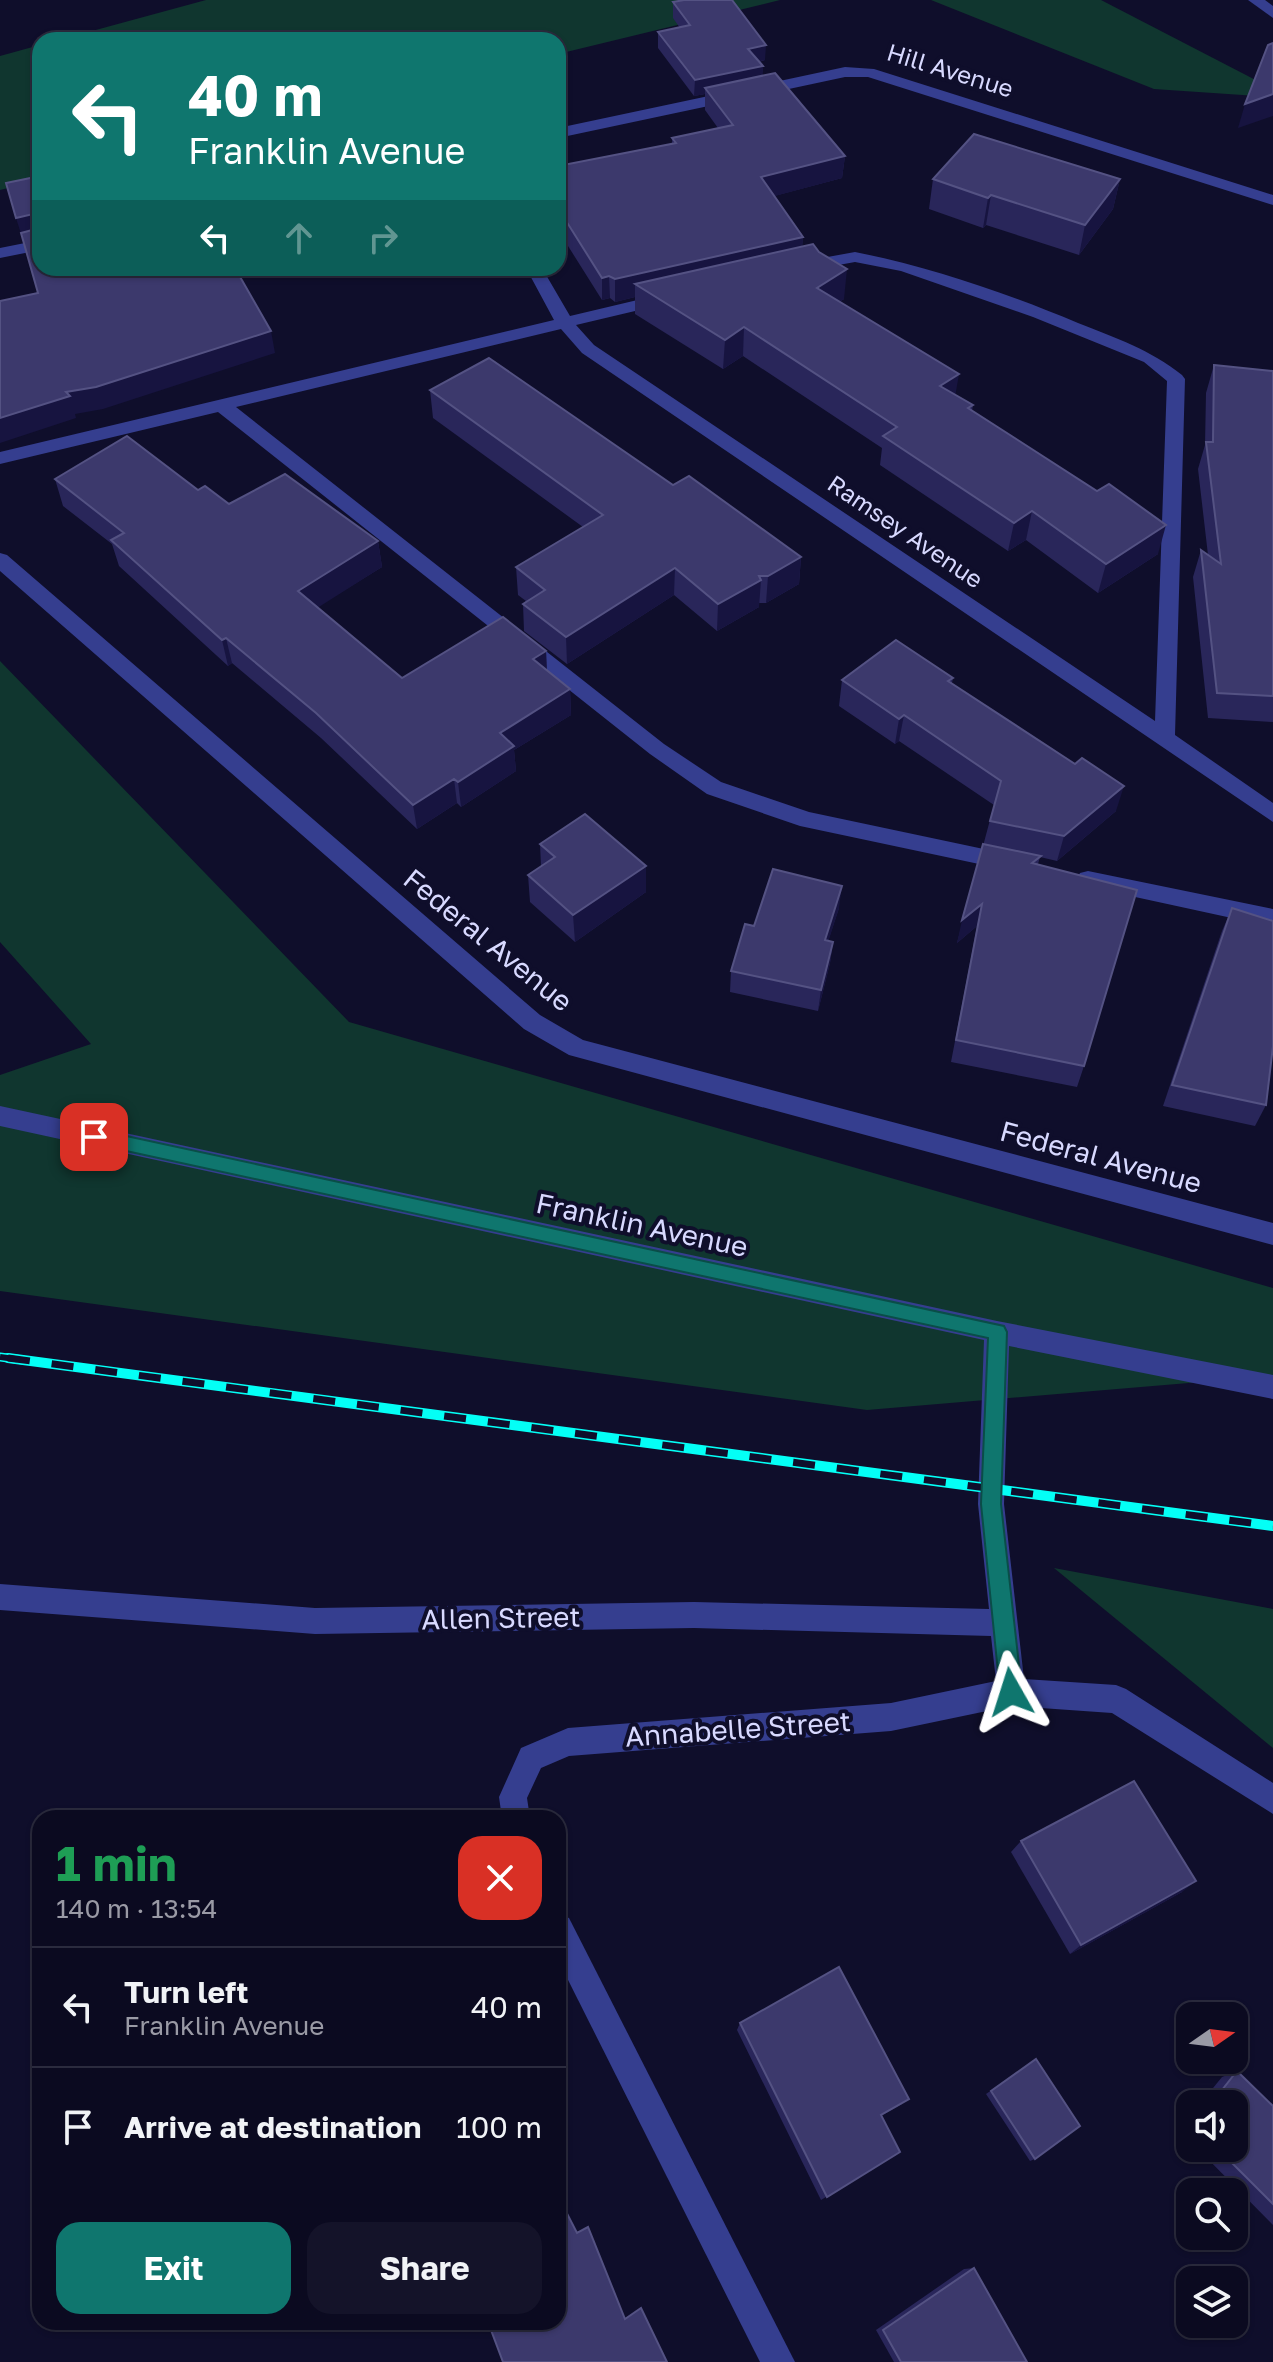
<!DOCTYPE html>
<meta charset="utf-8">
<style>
body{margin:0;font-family:"Golos Text",sans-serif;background:#141329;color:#f1f3f6;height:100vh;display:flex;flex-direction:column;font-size:30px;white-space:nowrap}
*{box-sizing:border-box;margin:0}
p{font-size:26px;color:#9a9aa5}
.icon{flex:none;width:44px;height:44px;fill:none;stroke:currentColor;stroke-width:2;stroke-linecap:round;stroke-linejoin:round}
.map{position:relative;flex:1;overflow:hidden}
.side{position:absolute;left:32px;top:1810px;width:534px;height:520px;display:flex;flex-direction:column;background:#0b0a20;border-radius:24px;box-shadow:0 2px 6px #0004,0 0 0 2px #2b2b3e}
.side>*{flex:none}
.banner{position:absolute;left:32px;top:32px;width:534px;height:244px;border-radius:24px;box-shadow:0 2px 6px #0004,0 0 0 2px #2b2b3e;background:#0f766e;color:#fff;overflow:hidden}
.needle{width:52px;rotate:76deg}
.controls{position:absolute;left:1176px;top:2002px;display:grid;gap:16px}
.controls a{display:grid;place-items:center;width:72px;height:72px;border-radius:16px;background:#0b0a20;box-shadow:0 2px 6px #0004,0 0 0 2px #2b2b3e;font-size:40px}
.pin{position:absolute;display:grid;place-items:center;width:68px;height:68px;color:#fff;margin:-34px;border-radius:16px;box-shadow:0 4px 12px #0006}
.me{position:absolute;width:88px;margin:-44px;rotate:354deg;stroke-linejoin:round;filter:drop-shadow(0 0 6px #0008)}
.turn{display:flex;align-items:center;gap:28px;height:168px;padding:0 24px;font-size:36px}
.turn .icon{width:104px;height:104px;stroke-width:2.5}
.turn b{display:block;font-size:56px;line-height:68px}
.lanes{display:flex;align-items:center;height:76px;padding:0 24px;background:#0003;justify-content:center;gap:40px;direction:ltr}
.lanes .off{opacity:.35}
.round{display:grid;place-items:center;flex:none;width:84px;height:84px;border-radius:24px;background:#141329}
.headline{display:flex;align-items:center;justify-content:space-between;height:136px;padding:0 24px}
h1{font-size:48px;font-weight:700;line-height:60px;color:#1e9e55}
.button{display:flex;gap:16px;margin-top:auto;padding:16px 24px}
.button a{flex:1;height:92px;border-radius:24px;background:#0f766e;color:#fff;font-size:32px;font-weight:700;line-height:92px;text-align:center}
.button a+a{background:#141329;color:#f1f3f6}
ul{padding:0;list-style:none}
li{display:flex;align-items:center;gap:24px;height:120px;padding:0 24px;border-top:2px solid #2b2b3e}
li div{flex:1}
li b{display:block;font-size:30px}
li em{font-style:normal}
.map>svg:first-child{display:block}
.green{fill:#10362f}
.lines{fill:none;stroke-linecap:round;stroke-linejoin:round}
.minor{fill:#353e8f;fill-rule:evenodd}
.rail-far1-casing{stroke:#04fff6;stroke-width:9}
.rail-casing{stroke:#04fff6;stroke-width:10}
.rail-far1{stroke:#0f0e2b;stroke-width:6;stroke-dasharray:17;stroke-linecap:butt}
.rail{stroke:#0f0e2b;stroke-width:7;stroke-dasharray:22;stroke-linecap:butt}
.wall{fill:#29265a}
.shaded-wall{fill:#171440}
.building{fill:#3c396c;stroke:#545283;stroke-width:2}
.route{fill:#0f766e;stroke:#0a4d48;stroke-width:2}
.labels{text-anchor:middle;stroke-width:8;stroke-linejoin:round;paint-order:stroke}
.far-street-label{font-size:24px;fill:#d8d9ff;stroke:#0f0e2b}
.street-label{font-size:28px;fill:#d8d9ff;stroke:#0f0e2b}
</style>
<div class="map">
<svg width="1273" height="2362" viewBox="0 0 1273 2362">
<rect width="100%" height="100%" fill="#0f0e2b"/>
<!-- green -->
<g class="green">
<polygon points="206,0 780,0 558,54 558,40 59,40"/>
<polygon points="931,0 1101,0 1273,89 1273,97 1154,89"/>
<polygon points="40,45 40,180 0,190 0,56"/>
<polygon points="0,661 349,1022 1273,1288 1273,1376 867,1410 0,1291 0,1075 91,1044 0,942"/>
<polygon points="1054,1568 1273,1609 1273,1748"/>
</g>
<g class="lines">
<!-- minor -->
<g class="minor">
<polygon points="1248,0 1265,0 1273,6 1273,18"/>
<polygon points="845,67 874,69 1273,195 1273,205 868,77 845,77 558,138 558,128"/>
<polygon points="40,240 40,250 0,258 0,248"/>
<path d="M855 252C931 267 1006 293 1078 323 1116 338 1151 350 1182 375L1185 379 1175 735 1273 803V822L582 353 561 329 236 407 664 744 721 782 809 812 1012 855 1020 857 1023 863 1020 869 1012 871 800 826 707 794 650 754 218 412 0 464V452L554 320 526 268H542L570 316 667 293 673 294 676 298 673 302 576 325 594 345 1155 721 1167 381 1144 362 1033 317 901 271 855 262 800 272 792 267 800 262Z"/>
<polygon points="0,553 7,555 540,1015 583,1040 1273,1223 1273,1245 569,1055 524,1029 0,571"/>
<polygon points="1088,871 1273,909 1273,927 1080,885 1077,879 1080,873"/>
<polygon points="0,1106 997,1321 1273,1375 1273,1399 1009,1346 1004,1504 1024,1679 1116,1685 1126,1689 1273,1783 1273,1814 1112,1713 1011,1706 891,1731 569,1756 541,1768 527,1798 530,1818 502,1818 499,1797 521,1748 568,1728 891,1703 996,1681 991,1636 694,1628 315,1634 0,1610 0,1584 315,1608 694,1602 989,1609 978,1504 984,1340 0,1126"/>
<polygon points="558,1914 569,1918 795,2362 760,2362 558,1960"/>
</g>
<defs>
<polyline id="rail-far1" points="0,1357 23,1360"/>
<polyline id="rail" points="8,1358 1273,1526"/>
</defs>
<!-- rail-far1 casing -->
<use href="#rail-far1" class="rail-far1-casing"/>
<!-- rail casing -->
<use href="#rail" class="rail-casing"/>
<!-- rail-far1 -->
<use href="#rail-far1" class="rail-far1"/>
<!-- rail -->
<use href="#rail" class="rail"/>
</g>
<!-- wall -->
<g class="wall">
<polygon points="673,2 765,60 759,62 763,66 762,76 845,156 842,178 774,196 803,237 802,247 844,299 839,302 955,395 973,405 972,411 1158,554 1098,593 1026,540 1008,551 880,465 882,448 743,356 723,369 635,314 635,297 615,302 610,298 602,300 563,238 558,166 672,144 672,138 718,128 705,110 705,94 694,96 658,48 658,32 680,28 673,18"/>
<polygon points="933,179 1120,179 1113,209 1079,255 986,225 983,228 929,209"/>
<polygon points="1214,365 1273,371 1273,722 1208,718 1193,577 1201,550 1208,555 1198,469 1205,445 1206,393"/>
<polygon points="430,390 673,485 801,557 799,584 766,603 759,603 759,607 717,631 674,595 567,664 524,631 523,604 526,601 518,595 516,567 583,527 433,418"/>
<polygon points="55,479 198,490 229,504 378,541 382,567 317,607 402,678 546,651 547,670 570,689 571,715 514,750 516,771 461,807 457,803 417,829 321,738 232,663 228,666 119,566 112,544 63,506"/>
<polygon points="953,678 952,683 1116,811 1057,861 1040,857 1038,864 1084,1066 1077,1087 951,1062 977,926 957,943 994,805 899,741 895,744 839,706 842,680"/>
<polygon points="540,844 646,866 646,892 575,942 530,902 528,875 541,866"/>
<polygon points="839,908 828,941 833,942 830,963 818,1011 730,992 731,971 754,926"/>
<polygon points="1232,908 1266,1105 1255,1126 1163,1106 1222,931"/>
<polygon points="1021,1841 1182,1892 1070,1954 1011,1852"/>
<polygon points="740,2023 902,2104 881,2116 900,2152 821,2200 737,2030"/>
<polygon points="1036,2059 1035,2159 1030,2161 986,2094"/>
<polygon points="1237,2071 1273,2106 1273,2225 1197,2148 1234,2148 1234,2104 1200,2104 1222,2077"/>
<polygon points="1190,2117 1190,2141 1180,2130"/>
<polygon points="974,2268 1027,2362 894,2362 876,2330 964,2269"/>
</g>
<!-- shaded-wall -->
<g class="shaded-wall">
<polygon points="766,45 765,60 747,64 748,49"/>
<polygon points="763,66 762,82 705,88 705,94 694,96 695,80"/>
<polygon points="1273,94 1273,116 1238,128 1245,104"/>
<polygon points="845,156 842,178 760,200 761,177"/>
<polygon points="1120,179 1113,209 1079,255 1085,225"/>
<polygon points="991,195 986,225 983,228 988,198"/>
<polygon points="33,214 39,237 23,240 16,218"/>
<polygon points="563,216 563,238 558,239 558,217"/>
<polygon points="803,237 801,259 635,284 635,297 615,302 615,279"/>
<polygon points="847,269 844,299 814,318 817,288"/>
<polygon points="609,276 610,298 602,300 602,278"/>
<polygon points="744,327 743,356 723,369 725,340"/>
<polygon points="271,331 275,353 103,409 75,414 76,418 0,443 0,418 66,392"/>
<polygon points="959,374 954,403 940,386"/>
<polygon points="1032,511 1026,540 1008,551 1014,523"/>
<polygon points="1166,525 1158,554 1098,593 1106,564"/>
<polygon points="378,541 382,567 303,617 298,591"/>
<polygon points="801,557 799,584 766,603 768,576"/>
<polygon points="675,568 674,595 567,664 566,637"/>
<polygon points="761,580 759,607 717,631 718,604"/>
<polygon points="226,638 232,663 228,666 222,640"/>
<polygon points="546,651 547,676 533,659"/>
<polygon points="570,689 571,715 514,750 516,771 461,807 458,782 500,733"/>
<polygon points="904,715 899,741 895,744 899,719"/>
<polygon points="454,779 457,803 417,829 413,805"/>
<polygon points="1124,786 1116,811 1057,861 1064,836"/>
<polygon points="646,866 646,892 575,942 573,915"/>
<polygon points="842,886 839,908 822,961 825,940"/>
<polygon points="982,904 977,926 957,943 962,920"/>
<polygon points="833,942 830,963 818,1011 821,990"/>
<polygon points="1196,1881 1182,1892 1070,1954 1081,1945"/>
</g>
<!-- building -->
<g class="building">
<polygon points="684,0 732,0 766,45 748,49 763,66 695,80 658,32 690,25 673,2"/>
<polygon points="1273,43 1273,94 1245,104 1268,45"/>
<polygon points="775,73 845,156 761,177 803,237 615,279 609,276 602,278 563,216 558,217 558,166 676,143 672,138 733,125 705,88"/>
<polygon points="974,134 1120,179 1085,225 991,195 988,198 933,179"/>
<polygon points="40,176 40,268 98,268 98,269 105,268 235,268 271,331 96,387 66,392 70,396 0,418 0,301 38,293 21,233 36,229 36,217 33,214 16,218 6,183"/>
<polygon points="813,244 819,252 847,269 817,288 959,374 940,386 973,405 968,408 1097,491 1109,484 1166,525 1106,564 1032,511 1014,523 883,436 897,427 744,327 725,340 635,284"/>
<polygon points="489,358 673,485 689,476 801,557 768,576 759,576 761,580 718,604 675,568 566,637 523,604 545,590 516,567 603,515 430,390"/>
<polygon points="1214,365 1273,371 1273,696 1217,693 1201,550 1221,564 1206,442 1213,442"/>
<polygon points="127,436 198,490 205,486 229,504 285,474 378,541 298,591 402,678 503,617 546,651 533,659 570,689 500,733 514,746 458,782 454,779 413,805 316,713 226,638 222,640 111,540 124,533 55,479"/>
<polygon points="896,640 953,678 948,681 1075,764 1082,758 1124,786 1064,836 990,821 1001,781 904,715 899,719 842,680"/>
<polygon points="585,814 646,866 573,915 528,875 555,857 540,844"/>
<polygon points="983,844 1041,856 1032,863 1137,890 1084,1066 956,1040 982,904 962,920"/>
<polygon points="773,869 842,886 825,940 833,942 821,990 731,971 745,924 754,926"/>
<polygon points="1232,908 1273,921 1273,1046 1266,1105 1172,1085"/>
<polygon points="1134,1781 1196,1881 1081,1945 1021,1841"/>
<polygon points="839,1967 909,2099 881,2115 900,2152 827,2197 740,2023"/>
<polygon points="1036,2059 1080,2126 1035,2159 991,2091"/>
<polygon points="1237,2071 1273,2106 1273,2204 1217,2148 1234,2148 1234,2104 1211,2104"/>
<polygon points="558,2196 577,2233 588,2227 625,2319 641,2308 667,2362 503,2362 488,2322 558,2322"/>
<polygon points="974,2268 1027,2362 901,2362 883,2330"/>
</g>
<!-- route -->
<polygon class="route" points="94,1129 1004,1326 1007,1332 1001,1504 1022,1692 1018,1700 1011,1703 1004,1700 1000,1692 981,1504 988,1338 94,1144 85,1137"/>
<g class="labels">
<!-- far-street labels -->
<g class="far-street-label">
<text transform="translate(950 71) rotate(17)" y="8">Hill Avenue</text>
<text transform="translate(905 532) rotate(34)" y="8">Ramsey Avenue</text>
</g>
<!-- street labels -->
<g class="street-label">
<text transform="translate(488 940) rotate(39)" y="10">Federal Avenue</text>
<text transform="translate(1101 1157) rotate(15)" y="10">Federal Avenue</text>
<text transform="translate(642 1225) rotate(12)" y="10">Franklin Avenue</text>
<text transform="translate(501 1618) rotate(-1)" y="10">Allen Street</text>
<text transform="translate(738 1729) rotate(-4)" y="10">Annabelle Street</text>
</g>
</g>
</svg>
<div class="controls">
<a><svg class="needle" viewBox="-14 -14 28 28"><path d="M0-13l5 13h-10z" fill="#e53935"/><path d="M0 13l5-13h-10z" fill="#9a9aa5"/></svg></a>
<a><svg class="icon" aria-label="sound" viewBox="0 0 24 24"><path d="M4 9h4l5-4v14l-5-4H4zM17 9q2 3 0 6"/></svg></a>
<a><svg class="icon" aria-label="search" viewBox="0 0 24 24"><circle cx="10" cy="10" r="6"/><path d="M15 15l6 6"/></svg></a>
<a><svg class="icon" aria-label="layers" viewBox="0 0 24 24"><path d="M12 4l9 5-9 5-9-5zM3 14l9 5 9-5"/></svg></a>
</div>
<div class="pin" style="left:94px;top:1137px;background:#d93025"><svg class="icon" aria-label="arrive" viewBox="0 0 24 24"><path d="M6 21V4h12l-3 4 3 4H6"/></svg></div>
<svg class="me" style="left:1011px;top:1692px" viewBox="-20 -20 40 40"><path d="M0-17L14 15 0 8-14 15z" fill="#0f766e" stroke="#fff" stroke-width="4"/></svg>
<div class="banner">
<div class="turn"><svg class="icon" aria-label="left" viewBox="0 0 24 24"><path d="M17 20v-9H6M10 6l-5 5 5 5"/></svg><div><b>40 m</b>Franklin Avenue</div></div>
<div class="lanes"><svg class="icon" aria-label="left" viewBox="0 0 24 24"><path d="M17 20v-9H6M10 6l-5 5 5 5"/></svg><svg class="icon off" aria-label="ahead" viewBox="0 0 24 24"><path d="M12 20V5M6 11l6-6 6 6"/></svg><svg class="icon off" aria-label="right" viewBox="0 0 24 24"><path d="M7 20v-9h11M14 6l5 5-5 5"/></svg></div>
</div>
<section class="side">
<div class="headline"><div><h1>1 min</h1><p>140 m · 13:54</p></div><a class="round" style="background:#d93025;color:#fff"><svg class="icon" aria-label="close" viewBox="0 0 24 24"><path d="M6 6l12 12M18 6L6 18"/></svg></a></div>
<ul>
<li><svg class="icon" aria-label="left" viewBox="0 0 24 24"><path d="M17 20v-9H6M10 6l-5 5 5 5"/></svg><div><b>Turn left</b><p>Franklin Avenue</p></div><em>40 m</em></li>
<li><svg class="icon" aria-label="arrive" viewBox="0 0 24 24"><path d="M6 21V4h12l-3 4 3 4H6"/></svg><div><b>Arrive at destination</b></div><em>100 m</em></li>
</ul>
<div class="button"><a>Exit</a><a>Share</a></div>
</section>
</div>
